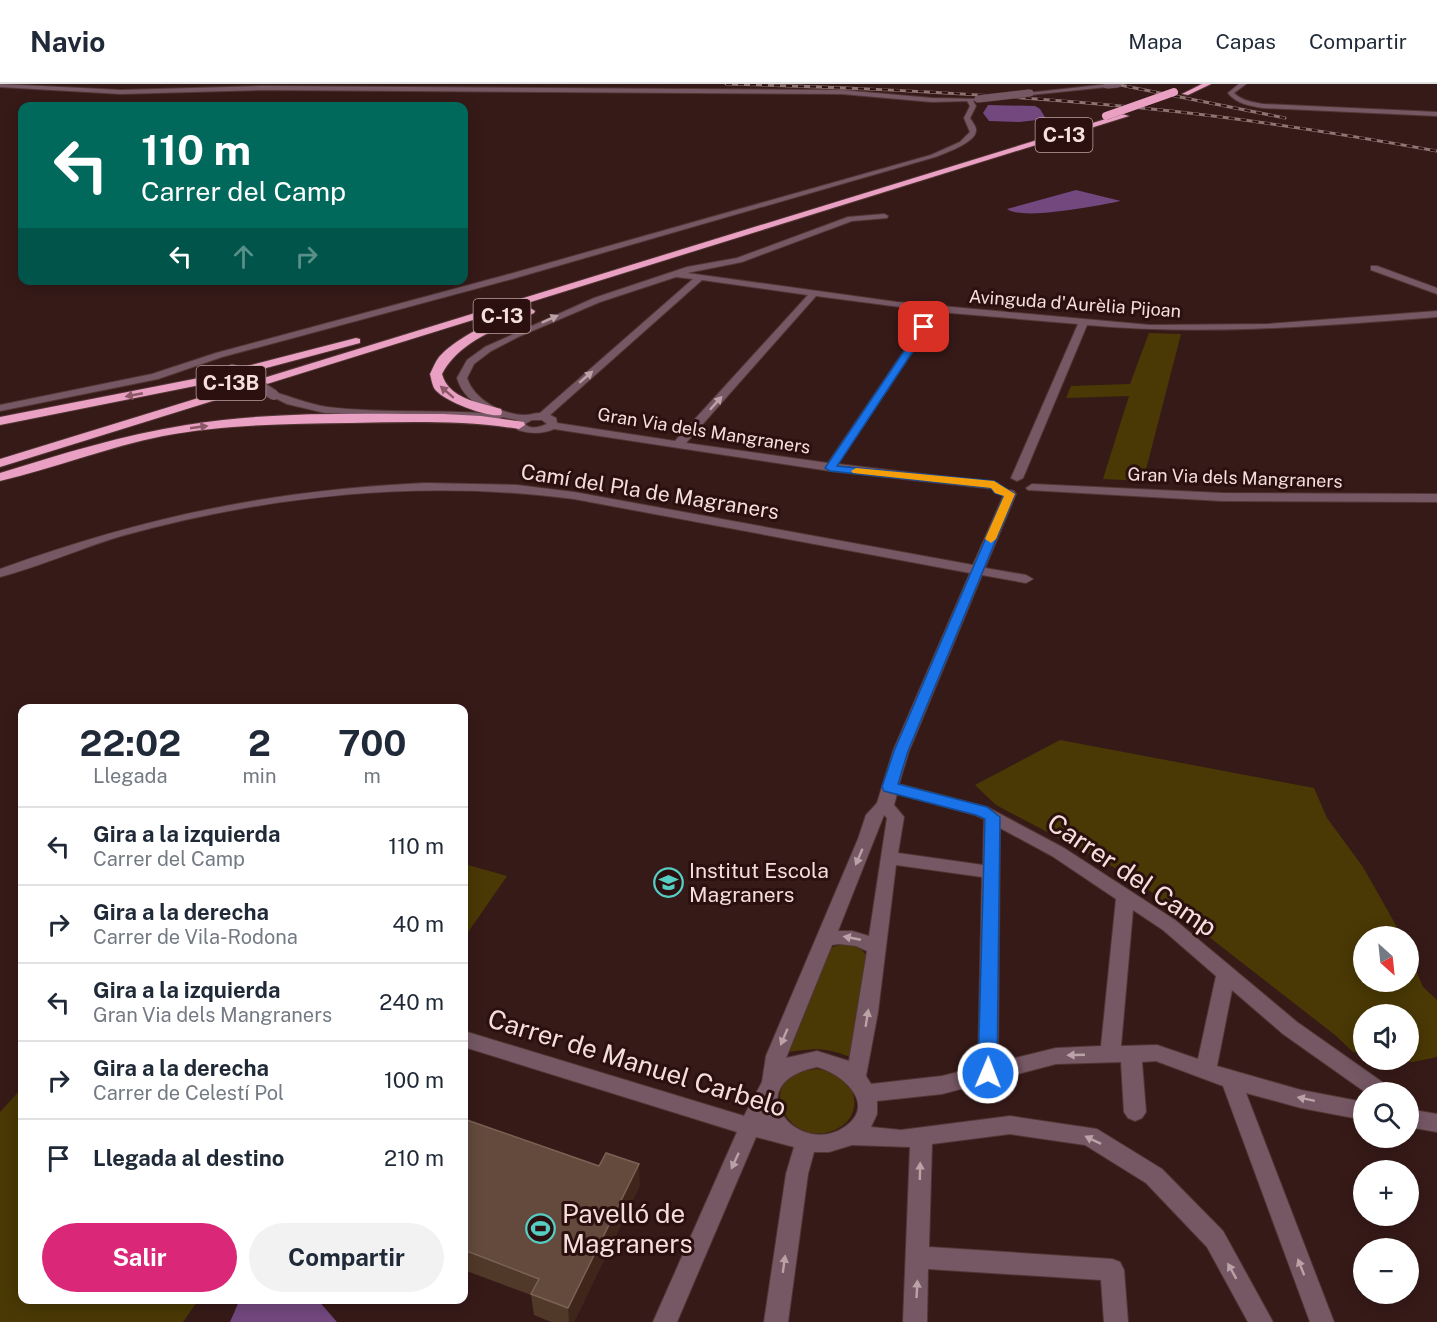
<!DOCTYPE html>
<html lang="es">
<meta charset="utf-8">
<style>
body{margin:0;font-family:"Public Sans",sans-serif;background:#f2f2f3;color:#1f2937;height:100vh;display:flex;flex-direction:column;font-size:22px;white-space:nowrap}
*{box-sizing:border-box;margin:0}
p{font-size:20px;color:#747a83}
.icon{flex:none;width:33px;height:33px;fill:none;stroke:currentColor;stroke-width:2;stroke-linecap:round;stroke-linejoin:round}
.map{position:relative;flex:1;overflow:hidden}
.sheet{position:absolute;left:18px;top:620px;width:450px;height:600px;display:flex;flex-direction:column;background:#fff;border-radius:12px;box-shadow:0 3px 15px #0003}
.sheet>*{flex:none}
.banner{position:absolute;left:18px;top:18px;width:450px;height:183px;border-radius:12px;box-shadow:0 3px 15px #0003;background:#00695c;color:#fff;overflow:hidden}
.needle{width:39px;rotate:153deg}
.controls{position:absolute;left:1353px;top:842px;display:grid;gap:12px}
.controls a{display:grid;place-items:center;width:66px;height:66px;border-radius:50%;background:#fff;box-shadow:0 3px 15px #0003;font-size:30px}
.pin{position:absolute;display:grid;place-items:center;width:51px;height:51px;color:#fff;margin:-26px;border-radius:12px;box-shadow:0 3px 9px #0006}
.me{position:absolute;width:66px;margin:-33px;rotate:1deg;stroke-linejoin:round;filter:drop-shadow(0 0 4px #0008)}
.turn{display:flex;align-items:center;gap:21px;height:126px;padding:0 24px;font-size:27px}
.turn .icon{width:78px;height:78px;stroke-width:2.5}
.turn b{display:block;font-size:42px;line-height:51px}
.lanes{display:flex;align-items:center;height:57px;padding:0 24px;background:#0003;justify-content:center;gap:30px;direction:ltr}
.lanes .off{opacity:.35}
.eta{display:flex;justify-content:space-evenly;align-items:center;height:102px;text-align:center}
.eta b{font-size:36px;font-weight:700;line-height:42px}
.cta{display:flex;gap:12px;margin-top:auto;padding:12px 24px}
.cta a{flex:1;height:69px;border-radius:36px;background:#db2777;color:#fff;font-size:24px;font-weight:700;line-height:69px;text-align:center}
.cta a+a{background:#f2f2f3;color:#1f2937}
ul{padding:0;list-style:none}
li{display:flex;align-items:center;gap:18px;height:78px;padding:0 24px;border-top:2px solid #e0e1e3}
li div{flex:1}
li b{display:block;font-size:22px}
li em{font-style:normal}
header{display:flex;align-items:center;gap:36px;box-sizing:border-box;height:84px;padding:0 30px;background:#fff;border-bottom:2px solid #e0e1e3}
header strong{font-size:28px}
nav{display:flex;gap:33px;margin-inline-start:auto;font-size:21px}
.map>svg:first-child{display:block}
.green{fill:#4a3905}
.water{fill:#72487f}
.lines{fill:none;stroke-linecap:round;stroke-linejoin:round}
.minor-casing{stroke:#513634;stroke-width:2}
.highway-casing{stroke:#513634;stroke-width:2}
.minor{fill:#765865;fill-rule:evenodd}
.highway{fill:#eaa0c2;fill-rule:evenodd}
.rail-casing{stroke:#8e7573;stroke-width:3}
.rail{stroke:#2c100f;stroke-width:2;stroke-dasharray:6;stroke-linecap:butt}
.minor-bridge-far1-casing{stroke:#513634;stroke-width:8;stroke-linecap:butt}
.minor-bridge-casing{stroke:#513634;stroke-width:12;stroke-linecap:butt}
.highway-bridge-casing{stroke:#513634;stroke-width:8;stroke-linecap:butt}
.minor-bridge-far1{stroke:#765865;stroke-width:7}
.minor-bridge{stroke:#765865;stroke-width:10}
.highway-bridge{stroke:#eaa0c2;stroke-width:8}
.wall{fill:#513929}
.shaded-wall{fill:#3f251a}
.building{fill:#634a3c;stroke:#7a6255;stroke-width:1.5}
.oneway{fill:#bba2a7}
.oneway2{fill:#8b5868}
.route{fill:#1a73e8;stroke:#114b97;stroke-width:1.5}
.slow{fill:#f59e0b}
.labels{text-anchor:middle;stroke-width:6;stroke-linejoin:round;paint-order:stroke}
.far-street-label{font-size:18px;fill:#f4dfdd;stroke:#2c100f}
.shield{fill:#2c100f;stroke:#b8a19f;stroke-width:1.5}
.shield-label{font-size:20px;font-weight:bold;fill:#f4dfdd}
.street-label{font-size:21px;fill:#f4dfdd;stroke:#2c100f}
.poi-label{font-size:21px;fill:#f4dfdd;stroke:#2c100f;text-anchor:start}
.near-street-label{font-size:26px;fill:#f4dfdd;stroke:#2c100f}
.near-poi-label{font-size:26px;fill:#f4dfdd;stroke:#2c100f;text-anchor:start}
</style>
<header>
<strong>Navio</strong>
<nav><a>Mapa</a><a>Capas</a><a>Compartir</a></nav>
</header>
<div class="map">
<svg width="1437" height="1238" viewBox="0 0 1437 1238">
<rect width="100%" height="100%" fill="#361a18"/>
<!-- green -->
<g class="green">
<polygon points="1149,249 1181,250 1143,397 1103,395 1129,312 1066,314 1071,302 1130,300"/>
<polygon points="1060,656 1314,704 1327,734 1363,783 1402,852 1364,852 1364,897 1408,897 1409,870 1423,903 1437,916 1437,973 1413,978 1382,975 1408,975 1408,930 1364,930 1363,970 1353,968 1335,951 1132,793 996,721 975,701"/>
<polygon points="468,781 507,792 464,854 464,787"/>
<path d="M843 859 859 863 867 872 850 973C822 962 815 965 787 968L827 869 831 864Z"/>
<path d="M817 985C833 987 852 996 854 1014 856 1025 851 1036 842 1042 792 1075 745 990 817 985Z"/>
<polygon points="22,1004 22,1215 199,1215 183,1238 0,1238 0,1028"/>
</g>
<!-- water -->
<g class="water">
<polygon points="988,21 1035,22 1040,25 1046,35 1019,38 989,37 983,29"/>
<path d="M1076 106 1121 117C1100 121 1023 137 1007 125Z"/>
<polygon points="240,1215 317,1215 337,1238 230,1238"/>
</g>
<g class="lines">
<defs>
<g id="minor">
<path d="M0 0 121 6 261 2 842 6 932 14 981 15 973 17 976 22 970 34C972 38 977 43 976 47 975 59 945 69 935 73L512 195 222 273 158 295 0 327V321L152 290 216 269 506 191 931 71 960 58 970 48 964 34 970 22 967 17 932 18 842 10 261 6 121 10 0 3Z"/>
<polygon points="1109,0 1107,3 1030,11 1027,9"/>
<path d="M1239 0H1246L1234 9C1242 17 1252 18 1263 20L1437 28V32L1263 24C1250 22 1237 20 1228 9Z"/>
<path d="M884 130 888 132 887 134 852 137 742 178 687 189 897 218 1150 241 1268 240 1437 227V233C1319 242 1206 252 1087 241L1023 394 1017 397 1011 394 1078 240 939 228 838 380 998 399V403L994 405 830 387 554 345C542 350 531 350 518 346L514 339 517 336 502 333 497 337 325 329 287 320 269 311 274 308C292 313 308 320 327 323 382 330 438 325 493 330 477 320 463 314 457 294L467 276 485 263 594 214 687 183 737 174 848 133ZM676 193 693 195 540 329C535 329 530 331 525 331 503 331 474 316 467 294L474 280 491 267 518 253 600 218ZM702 196 808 211 675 357 557 339 556 334 550 331ZM816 212 931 227 828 379 686 359ZM542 336 547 340C540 343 530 346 525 340L532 336Z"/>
<polygon points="1371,182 1377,182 1437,204 1437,210 1371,186"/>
<path d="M425 399 517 401 574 408 973 481 1004 410 1010 406 1014 407 1016 410 985 484 1026 491 1033 495 1026 499 982 491 909 667 899 700 987 723 1064 764 1175 836 1297 938 1388 1002 1391 1008H1365L1283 950 1232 906 1217 982 1301 1006 1364 1018V1036L1301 1024 1246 1009 1334 1238H1310L1223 1002 1156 977 1142 978 1146 1028 1142 1034 1135 1037 1128 1034 1124 1028 1121 978 1056 980 942 1010 877 1017V1030L871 1043 901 1046 1010 1032 1097 1045 1162 1085 1223 1147 1273 1238H1248L1207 1163 1146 1099 1085 1061 1010 1050 932 1060 929 1163 1112 1175 1120 1178 1124 1186 1128 1238H1104L1101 1196 928 1185 927 1238H903L910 1063 852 1061 829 1068H814L808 1090 788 1238H764L786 1090 794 1063 756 1053 677 1238H653L737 1048 464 963V947L744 1032 762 998 766 972 858 755 866 731 877 719 893 667 970 489 574 415C423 395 271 411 125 451 83 463 42 482 0 493V485C144 433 272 406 425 399ZM897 710 975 731 984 735 983 781 898 769 904 733 894 721ZM884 731 887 734 869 852 852 847H838ZM1000 744 1052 772 1116 815 1101 962 1056 964 998 978ZM896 781 982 793 978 983 942 992 871 1000 866 992 878 928ZM1133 826 1163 846 1216 892 1198 975 1157 961 1121 962ZM839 860 856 862 867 867 849 977 817 967 786 974 832 861ZM817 983C841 989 877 1019 846 1042 799 1076 735 1000 817 983Z"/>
<polygon points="1032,400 1222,409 1437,410 1437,418 1222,417 1028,406 1026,404"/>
<polygon points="1408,1025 1437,1030 1437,1048 1408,1043"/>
</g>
<g id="highway">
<polygon points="1202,0 1211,0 1188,11 1182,10"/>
<polygon points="1122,30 1129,32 0,383 0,375"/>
<path d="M530 224 535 227 534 229C501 243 459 257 442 290 449 315 478 318 501 325L502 328 501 331C487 334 441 316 434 304 432 300 431 294 430 290 433 284 435 278 439 273 458 252 503 231 530 224Z"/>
<polygon points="356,254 360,255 360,259 210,299 0,341 0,333 209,292"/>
<path d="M443 330 481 332 524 338 525 341 519 345C463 336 407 338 350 339 288 340 225 340 163 352 108 363 55 384 0 397V389C61 370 123 351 186 341 269 327 360 330 443 330Z"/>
</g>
</defs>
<!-- minor casing -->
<use href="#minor" class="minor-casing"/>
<!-- highway casing -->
<use href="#highway" class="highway-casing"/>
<!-- minor -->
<use href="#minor" class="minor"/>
<!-- highway -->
<use href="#highway" class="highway"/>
<defs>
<g id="rail">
<path d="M726 0C875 4 1023 11 1171 27 1261 37 1349 51 1437 67"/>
<polyline points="1115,0 1285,34"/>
</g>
</defs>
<!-- rail casing -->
<use href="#rail" class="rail-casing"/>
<!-- rail -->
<use href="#rail" class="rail"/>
<defs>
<g id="minor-bridge-far1">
<polyline points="1107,1 1118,0"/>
<polyline points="978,15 1030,9"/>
</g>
<polyline id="minor-bridge" points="232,285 274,311"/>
<polyline id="highway-bridge" points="1106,32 1174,8"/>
</defs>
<!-- minor-bridge-far1 casing -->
<use href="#minor-bridge-far1" class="minor-bridge-far1-casing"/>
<!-- minor-bridge casing -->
<use href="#minor-bridge" class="minor-bridge-casing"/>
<!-- highway-bridge casing -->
<use href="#highway-bridge" class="highway-bridge-casing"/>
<!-- minor-bridge-far1 -->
<use href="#minor-bridge-far1" class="minor-bridge-far1"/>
<!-- minor-bridge -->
<use href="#minor-bridge" class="minor-bridge"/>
<!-- highway-bridge -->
<use href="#highway-bridge" class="highway-bridge"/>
</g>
<!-- wall -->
<polygon class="wall" points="464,1035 640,1101 574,1238 551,1238 534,1231 531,1211 464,1186"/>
<!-- shaded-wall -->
<polygon class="shaded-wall" points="639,1080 640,1101 574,1238 569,1238 568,1224"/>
<!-- building -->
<polygon class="building" points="464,1035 599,1082 606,1069 639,1080 568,1224 531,1210 539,1195 464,1166"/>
<!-- one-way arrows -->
<defs><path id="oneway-solid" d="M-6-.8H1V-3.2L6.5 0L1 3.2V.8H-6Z" transform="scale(1.5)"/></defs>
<g class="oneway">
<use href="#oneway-solid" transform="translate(550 235) rotate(-24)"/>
<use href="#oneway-solid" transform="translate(586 293) rotate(-41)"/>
<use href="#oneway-solid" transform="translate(716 319) rotate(-48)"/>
<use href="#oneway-solid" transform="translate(859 773) rotate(113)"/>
<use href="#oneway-solid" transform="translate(852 854) rotate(-169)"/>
<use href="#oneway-solid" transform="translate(867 934) rotate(-81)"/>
<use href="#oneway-solid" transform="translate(784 953) rotate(113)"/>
<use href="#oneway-solid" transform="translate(1076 971) rotate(178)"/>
<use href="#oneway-solid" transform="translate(1306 1015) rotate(-168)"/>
<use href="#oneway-solid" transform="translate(1093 1056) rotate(-154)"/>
<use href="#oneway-solid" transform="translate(735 1077) rotate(115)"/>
<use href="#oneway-solid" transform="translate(920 1087) rotate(-89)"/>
<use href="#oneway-solid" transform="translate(784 1180) rotate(-82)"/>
<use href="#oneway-solid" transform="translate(1301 1183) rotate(-111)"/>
<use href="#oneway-solid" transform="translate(1232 1187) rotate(-119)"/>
<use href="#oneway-solid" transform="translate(917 1205) rotate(-87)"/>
</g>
<g class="oneway2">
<use href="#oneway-solid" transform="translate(447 308) rotate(-139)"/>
<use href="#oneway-solid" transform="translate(134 311) rotate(169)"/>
<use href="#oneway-solid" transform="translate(199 343) rotate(-8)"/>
</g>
<!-- route -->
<polygon class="route" points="924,241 929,243 837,382 994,397 1015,410 908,667 898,700 987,723 1000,733 997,989 994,995 988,997 981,995 978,989 985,735 976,731 884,707 882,703 894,667 1004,412 995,409 991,404 830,387 825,384 921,242"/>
<!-- slow -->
<polygon class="slow" points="856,384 994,397 1015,410 996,455 991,459 985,455 1004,412 995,409 991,404 853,389 851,387"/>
<!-- icons -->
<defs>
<symbol id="school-ring" viewBox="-11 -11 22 22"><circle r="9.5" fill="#2c100f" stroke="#56cec3" stroke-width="1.5"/><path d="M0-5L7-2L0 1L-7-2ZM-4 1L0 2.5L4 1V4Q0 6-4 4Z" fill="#56cec3"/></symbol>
<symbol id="stadium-ring" viewBox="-11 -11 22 22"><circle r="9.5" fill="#2c100f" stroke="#56cec3" stroke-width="1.5"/><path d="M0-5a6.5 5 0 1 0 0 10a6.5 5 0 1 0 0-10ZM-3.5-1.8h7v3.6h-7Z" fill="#56cec3"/></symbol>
</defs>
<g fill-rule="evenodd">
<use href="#school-ring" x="652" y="782" width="33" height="33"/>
<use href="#stadium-ring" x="524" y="1128" width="33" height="33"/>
</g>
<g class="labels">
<!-- far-street labels -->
<g class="far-street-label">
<text transform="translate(1075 220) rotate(4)" y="6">Avinguda d'Aurèlia Pijoan</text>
<text transform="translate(704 347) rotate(9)" y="6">Gran Via dels Mangraners</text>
<text transform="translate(1235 394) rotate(2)" y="6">Gran Via dels Mangraners</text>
</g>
<!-- shield labels -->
<g class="shield">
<rect x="1035.5" y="34" width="57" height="34" rx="4.5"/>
<rect x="473.5" y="215" width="57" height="34" rx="4.5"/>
<rect x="196.5" y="282" width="69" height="34" rx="4.5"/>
</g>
<g class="shield-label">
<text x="1064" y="58">C-13</text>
<text x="502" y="239">C-13</text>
<text x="231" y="306">C-13B</text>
</g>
<!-- street labels -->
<g class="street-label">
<text transform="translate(650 408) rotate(9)" y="7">Camí del Pla de Magraners</text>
</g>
<!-- poi labels -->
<g class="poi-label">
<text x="689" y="794">Institut Escola<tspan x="689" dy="24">Magraners</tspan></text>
</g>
<!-- near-street labels -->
<g class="near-street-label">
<text transform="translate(1132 791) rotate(34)" y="9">Carrer del Camp</text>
<text transform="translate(637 979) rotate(17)" y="9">Carrer de Manuel Carbelo</text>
</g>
<!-- near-poi labels -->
<g class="near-poi-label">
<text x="562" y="1139">Pavelló de<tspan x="562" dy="30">Magraners</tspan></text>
</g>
</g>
</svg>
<div class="controls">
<a><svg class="needle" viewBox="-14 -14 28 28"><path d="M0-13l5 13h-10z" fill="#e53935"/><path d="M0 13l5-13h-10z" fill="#747a83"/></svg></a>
<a><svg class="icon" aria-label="sound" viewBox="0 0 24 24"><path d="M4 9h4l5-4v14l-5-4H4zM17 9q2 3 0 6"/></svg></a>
<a><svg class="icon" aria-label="search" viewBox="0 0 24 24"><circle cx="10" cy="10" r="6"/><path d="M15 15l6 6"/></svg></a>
<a>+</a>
<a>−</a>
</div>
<div class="pin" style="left:924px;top:243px;background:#d93025"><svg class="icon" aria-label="arrive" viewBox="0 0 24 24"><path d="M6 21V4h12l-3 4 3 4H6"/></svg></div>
<svg class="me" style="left:988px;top:989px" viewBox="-20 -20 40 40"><circle r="17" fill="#1a73e8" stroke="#fff" stroke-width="3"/><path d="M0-11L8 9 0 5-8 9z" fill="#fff"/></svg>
<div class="banner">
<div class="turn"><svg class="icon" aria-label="left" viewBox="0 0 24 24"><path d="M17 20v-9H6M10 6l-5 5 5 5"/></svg><div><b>110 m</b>Carrer del Camp</div></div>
<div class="lanes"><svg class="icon" aria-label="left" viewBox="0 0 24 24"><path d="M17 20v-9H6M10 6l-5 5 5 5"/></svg><svg class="icon off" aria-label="ahead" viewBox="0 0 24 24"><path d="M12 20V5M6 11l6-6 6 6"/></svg><svg class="icon off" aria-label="right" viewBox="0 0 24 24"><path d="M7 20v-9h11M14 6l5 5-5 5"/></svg></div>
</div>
<section class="sheet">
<div class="eta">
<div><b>22:02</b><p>Llegada</p></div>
<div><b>2</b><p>min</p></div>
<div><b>700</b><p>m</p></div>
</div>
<ul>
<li><svg class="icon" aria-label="left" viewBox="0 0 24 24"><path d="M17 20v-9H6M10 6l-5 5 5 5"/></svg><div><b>Gira a la izquierda</b><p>Carrer del Camp</p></div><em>110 m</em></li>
<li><svg class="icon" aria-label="right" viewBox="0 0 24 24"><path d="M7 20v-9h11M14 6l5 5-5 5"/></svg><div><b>Gira a la derecha</b><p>Carrer de Vila-Rodona</p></div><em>40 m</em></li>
<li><svg class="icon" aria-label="left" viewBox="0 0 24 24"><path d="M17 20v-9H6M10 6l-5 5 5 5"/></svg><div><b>Gira a la izquierda</b><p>Gran Via dels Mangraners</p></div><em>240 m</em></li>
<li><svg class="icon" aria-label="right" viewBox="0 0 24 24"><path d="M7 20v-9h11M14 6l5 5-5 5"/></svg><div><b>Gira a la derecha</b><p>Carrer de Celestí Pol</p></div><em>100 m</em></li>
<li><svg class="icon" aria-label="arrive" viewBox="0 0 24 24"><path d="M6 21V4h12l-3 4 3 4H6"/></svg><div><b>Llegada al destino</b></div><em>210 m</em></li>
</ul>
<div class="cta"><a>Salir</a><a>Compartir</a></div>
</section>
</div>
